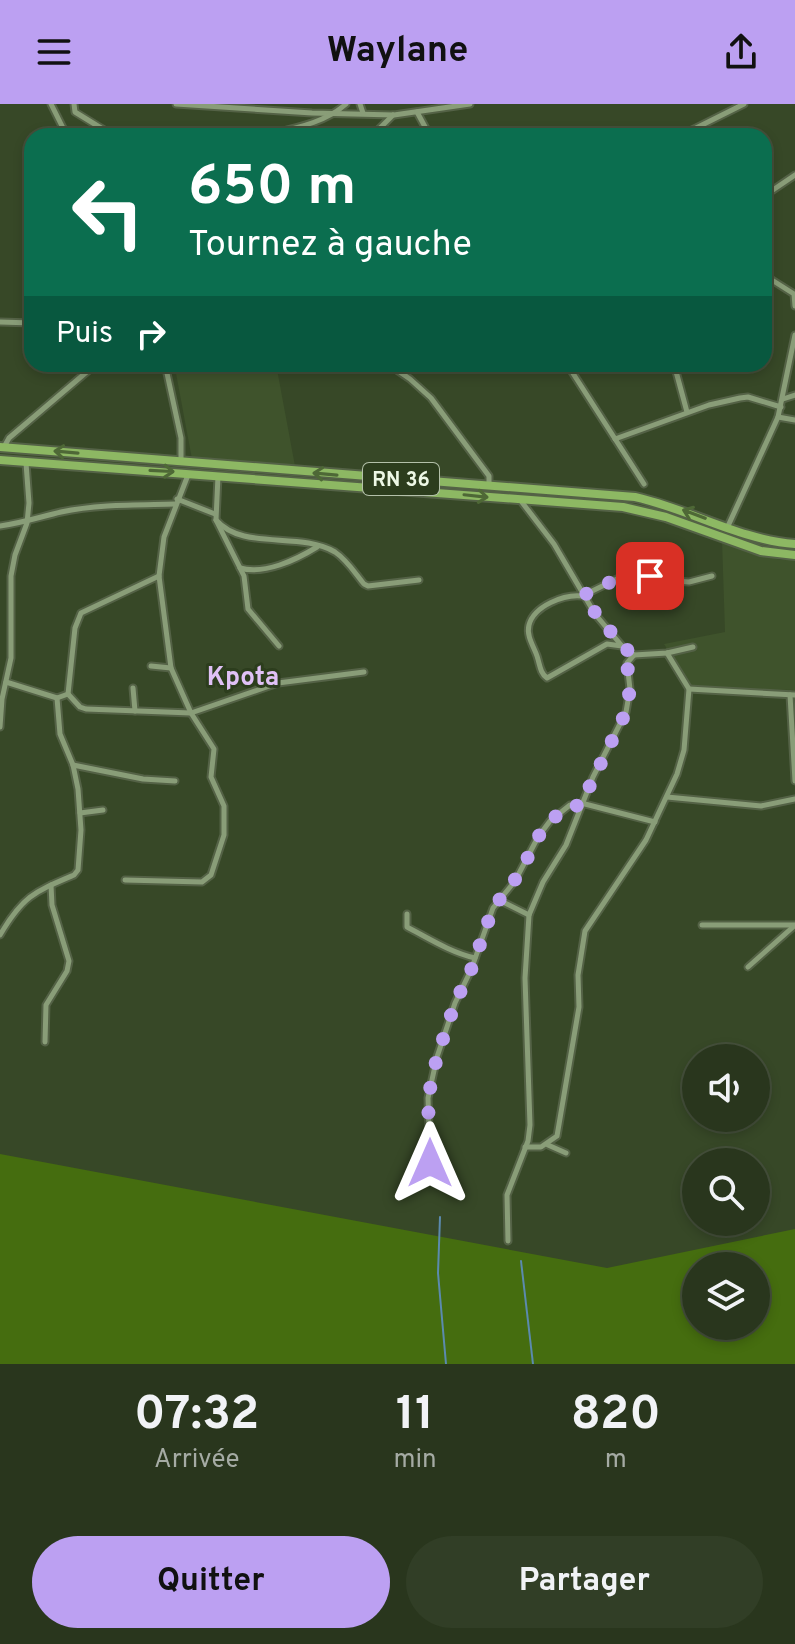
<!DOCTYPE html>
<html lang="fr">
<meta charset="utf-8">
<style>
body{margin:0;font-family:Overpass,sans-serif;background:#313e26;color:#f1f3f6;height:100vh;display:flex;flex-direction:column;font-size:30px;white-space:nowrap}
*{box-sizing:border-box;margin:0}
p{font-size:26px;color:#a5aba4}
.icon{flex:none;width:44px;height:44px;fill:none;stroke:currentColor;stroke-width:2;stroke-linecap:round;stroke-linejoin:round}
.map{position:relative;height:1260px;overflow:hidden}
.drawer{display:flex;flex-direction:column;background:#29361d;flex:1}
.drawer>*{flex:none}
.banner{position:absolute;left:24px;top:24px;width:748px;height:244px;border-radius:24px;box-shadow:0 4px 12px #0003,0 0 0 2px #45503b;background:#0b6e4f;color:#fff;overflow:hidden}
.tools{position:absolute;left:682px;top:940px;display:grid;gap:16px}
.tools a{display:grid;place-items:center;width:88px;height:88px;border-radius:50%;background:#29361d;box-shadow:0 4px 12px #0003,0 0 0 2px #45503b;font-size:40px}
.pin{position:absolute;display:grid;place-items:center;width:68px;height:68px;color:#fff;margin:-34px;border-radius:16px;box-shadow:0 4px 12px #0006}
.me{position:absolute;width:88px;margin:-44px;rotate:0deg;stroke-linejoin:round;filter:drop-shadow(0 0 6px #0008)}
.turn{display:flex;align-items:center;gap:28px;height:168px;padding:0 32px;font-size:36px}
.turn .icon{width:104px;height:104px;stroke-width:2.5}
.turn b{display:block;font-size:56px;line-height:68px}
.then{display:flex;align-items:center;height:76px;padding:0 32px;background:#0003;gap:16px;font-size:30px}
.eta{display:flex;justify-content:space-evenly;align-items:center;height:136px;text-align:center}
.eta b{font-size:48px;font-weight:700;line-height:56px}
.primary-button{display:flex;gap:16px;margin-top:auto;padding:16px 32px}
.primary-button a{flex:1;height:92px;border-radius:48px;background:#bca0f2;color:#111;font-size:32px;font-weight:700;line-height:92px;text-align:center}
.primary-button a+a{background:#313e26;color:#f1f3f6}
header{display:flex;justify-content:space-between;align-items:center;height:104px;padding:0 32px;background:#bca0f2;color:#111;font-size:36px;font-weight:700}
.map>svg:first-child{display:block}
.built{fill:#3f532c}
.green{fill:#456d0f;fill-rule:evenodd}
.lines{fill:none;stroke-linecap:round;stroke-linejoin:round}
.stream{stroke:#5b8aae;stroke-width:2}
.minor-casing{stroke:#546246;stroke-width:9}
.primary-casing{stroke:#546246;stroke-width:12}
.minor{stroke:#899d78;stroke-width:5}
.primary{stroke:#8db863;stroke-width:8}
.oneway{stroke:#4e6836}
.route{stroke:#bca0f2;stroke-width:14;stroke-dasharray:0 25.2}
.labels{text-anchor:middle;stroke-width:6;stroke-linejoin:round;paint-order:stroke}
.shield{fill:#2c3d1d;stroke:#b3c0a9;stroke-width:2}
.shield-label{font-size:20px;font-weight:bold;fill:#edf8e5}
.quarter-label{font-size:26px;font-weight:bold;fill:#e0c1f6;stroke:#2c3d1d}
</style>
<header><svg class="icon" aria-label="menu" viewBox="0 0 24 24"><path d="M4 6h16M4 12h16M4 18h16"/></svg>Waylane<svg class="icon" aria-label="share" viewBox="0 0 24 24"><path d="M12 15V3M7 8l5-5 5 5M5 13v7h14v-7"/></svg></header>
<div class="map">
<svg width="795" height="1260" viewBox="0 0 795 1260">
<rect width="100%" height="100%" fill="#374827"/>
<!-- built -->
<g class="built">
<polygon points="192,260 276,260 295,362 192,355 175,264"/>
<polygon points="722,436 780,456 795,456 795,586 692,584 664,540 725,528"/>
</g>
<!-- green -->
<path class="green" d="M0 1050 607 1164 795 1125V1260H0ZM696 1162H756V1222H696Z"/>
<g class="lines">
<!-- stream -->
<g class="stream">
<polyline points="440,1113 438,1169 446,1260"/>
<polyline points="521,1157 533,1260"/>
</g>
<defs>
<g id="minor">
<polyline points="51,0 67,32"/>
<polyline points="74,0 75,8 114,32"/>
<polyline points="176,0 312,9 394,11 470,0"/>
<polyline points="360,0 363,9"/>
<polyline points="417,8 430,32"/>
<path d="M262 32C290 25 324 20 346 0"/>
<polyline points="372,32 393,11"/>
<polyline points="680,32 744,0"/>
<polyline points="764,92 795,71"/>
<polyline points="764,171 794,190 795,202"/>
<polyline points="0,218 32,219"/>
<polyline points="165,260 181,334 181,357"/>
<polyline points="388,260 410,275 431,294 489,372 489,381"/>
<polyline points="567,260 644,380"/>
<polyline points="674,260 687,308"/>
<polyline points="783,295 795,291"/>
<polyline points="778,313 795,316"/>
<polyline points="615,335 709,301 740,294 748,293 781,303"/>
<polyline points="4,343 9,334 96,260"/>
<polyline points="218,372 216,416 244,472 248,505 279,542"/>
<polyline points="177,395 215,410"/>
<polyline points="521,397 554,440 595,510 622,542 634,551 667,549 693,543"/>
<path d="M216 416C243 447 299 427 335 448 347 456 355 469 364 480L368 482 419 476"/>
<path d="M0 422C22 419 40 413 61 408 98 400 138 401 175 400"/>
<polyline points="728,422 778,313 795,231"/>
<path d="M240 464C264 471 296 456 317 443"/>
<path d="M622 542 607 540 547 574C540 569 540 561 537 552 534 543 526 532 529 521 534 502 564 490 582 492L631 468 662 476 689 478 712 472"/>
<polyline points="151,562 171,564"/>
<polyline points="6,578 57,594 68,590"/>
<polyline points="133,584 135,607"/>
<polyline points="689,585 795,591"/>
<polyline points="68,590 80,603 86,605 191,609 278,579 364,568"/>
<polyline points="68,590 75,524 81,509 159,472"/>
<polyline points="790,591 795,677"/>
<polyline points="0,623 2,595 11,554 11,472 15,451 27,419 29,399 26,359"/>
<polyline points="73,661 143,675 175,677"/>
<polyline points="667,693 761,702 795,695"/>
<polyline points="581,699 655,718"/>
<polyline points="80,709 103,706"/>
<polyline points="125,776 202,778 211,771 224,731 224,702 211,673 214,645 191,609 171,564 159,472 164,433 188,371"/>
<polyline points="499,796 529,811"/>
<path d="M407 810V823C430 835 450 848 475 854"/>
<polyline points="702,821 795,821"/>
<path d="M0 831C23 792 34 788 74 771L78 766 81 726 78 685 73 661 60 630 57 594"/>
<polyline points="748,863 794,822"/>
<polyline points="45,938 46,901 67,867 69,857 52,801 51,781"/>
<polyline points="548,1041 566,1049"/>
<polyline points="525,1043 541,1043 557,1032 579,903 578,871 585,827 646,736 677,670 684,646 689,585 667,549"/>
<polyline points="430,1059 428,994 437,953 455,899 471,866 493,804 515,777 538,733 550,717 570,701 580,702"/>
<polyline points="508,1137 507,1091 528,1037 530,1021 525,874 529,811 543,778 566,741 593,673 626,608 630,585 627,559 634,551"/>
</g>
<g id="primary">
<path d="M0 343 635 393C689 405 740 436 795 440"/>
<polyline points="0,356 623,403 666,413 761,447 795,451"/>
</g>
</defs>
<!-- minor casing -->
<use href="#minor" class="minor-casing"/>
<!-- primary casing -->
<use href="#primary" class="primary-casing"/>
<!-- minor -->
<use href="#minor" class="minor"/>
<!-- primary -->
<use href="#primary" class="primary"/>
</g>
<!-- one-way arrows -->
<defs><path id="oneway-shaft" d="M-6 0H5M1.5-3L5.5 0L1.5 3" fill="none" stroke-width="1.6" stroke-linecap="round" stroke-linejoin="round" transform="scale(2)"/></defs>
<g class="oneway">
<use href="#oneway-shaft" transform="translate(66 348) rotate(-175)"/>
<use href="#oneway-shaft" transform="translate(162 367) rotate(3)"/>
<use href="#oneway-shaft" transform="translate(325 370) rotate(-175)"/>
<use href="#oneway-shaft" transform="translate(476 392) rotate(6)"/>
<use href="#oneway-shaft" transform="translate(694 410) rotate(-159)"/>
</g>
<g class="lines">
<!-- route -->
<polyline class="route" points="430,1059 428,994 437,953 455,899 471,866 493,804 520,769 538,733 550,717 570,701 580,702 626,608 630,585 627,559 634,551 622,542 582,492 631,468 650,472"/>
</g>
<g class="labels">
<!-- shield labels -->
<rect class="shield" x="363" y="359" width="76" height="32" rx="6"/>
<g class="shield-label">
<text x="401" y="382">RN 36</text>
</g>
<!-- quarter labels -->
<g class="quarter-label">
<text x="243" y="581">Kpota</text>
</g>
</g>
</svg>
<div class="tools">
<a><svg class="icon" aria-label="sound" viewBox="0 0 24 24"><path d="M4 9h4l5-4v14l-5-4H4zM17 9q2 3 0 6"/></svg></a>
<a><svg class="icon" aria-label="search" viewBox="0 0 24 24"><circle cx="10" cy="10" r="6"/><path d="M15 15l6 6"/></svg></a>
<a><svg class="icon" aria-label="layers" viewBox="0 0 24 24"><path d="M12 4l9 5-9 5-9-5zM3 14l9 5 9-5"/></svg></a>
</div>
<div class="pin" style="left:650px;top:472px;background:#d93025"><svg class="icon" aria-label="arrive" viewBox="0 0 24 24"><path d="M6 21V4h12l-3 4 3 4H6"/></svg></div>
<svg class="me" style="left:430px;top:1059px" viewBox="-20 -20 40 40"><path d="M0-17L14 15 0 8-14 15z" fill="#bca0f2" stroke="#fff" stroke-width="4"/></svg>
<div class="banner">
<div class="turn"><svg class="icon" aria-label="left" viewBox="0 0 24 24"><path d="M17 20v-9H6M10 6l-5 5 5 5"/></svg><div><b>650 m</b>Tournez à gauche</div></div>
<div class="then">Puis<svg class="icon" aria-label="right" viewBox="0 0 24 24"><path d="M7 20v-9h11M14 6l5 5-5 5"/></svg></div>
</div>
</div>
<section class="drawer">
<div class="eta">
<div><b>07:32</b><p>Arrivée</p></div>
<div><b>11</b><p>min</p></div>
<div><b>820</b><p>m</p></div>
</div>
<div class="primary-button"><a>Quitter</a><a>Partager</a></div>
</section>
